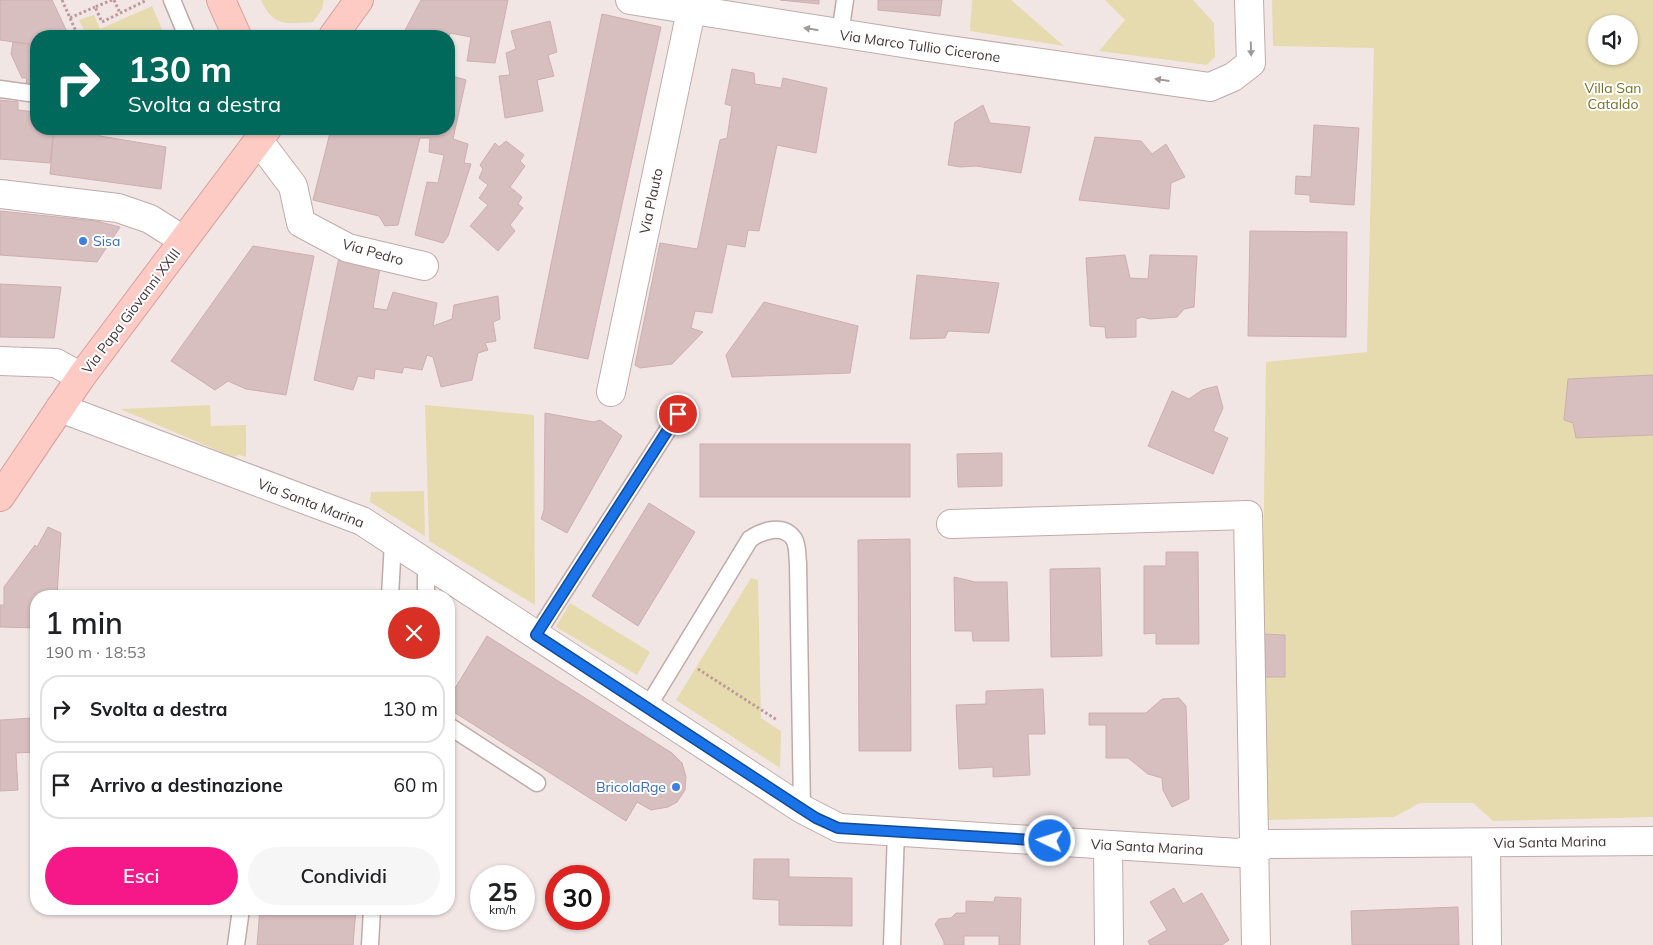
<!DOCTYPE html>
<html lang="it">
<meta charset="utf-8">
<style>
body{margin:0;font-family:Mulish,sans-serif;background:#f6f6f6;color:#202124;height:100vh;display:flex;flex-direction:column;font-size:19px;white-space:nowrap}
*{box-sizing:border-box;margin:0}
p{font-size:16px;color:#757577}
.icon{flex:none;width:28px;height:28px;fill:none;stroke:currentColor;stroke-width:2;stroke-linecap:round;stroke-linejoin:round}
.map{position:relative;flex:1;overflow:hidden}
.details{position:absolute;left:30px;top:590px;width:425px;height:325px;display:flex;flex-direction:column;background:#fff;border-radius:20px;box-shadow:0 1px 4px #0004}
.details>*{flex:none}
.banner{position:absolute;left:30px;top:30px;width:425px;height:105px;border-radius:20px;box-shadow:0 1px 4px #0004;background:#00695c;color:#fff;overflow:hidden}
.fabs{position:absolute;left:1588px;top:15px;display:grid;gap:10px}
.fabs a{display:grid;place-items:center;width:50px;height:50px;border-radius:50%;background:#fff;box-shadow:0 1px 4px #0004;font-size:25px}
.speed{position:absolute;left:470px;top:865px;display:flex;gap:10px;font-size:25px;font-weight:700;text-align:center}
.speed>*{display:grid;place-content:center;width:65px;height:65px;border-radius:50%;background:#fff;box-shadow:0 1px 4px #0004;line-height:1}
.speed small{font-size:12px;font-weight:400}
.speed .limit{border:8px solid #d22;background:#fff;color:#111}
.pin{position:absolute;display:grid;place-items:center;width:42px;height:42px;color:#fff;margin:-21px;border:2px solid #fff;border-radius:50%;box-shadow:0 1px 5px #0007}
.me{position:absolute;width:55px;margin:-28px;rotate:274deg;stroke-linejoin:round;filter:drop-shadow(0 0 4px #0008)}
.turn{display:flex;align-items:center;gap:18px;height:105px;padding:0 15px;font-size:22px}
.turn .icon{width:65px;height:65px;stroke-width:2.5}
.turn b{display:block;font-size:35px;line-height:42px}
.round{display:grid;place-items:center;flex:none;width:52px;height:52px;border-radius:26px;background:#f6f6f6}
.summary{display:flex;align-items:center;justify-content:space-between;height:85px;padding:0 15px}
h1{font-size:30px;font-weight:600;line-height:38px}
.button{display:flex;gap:10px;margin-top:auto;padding:10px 15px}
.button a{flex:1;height:58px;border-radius:30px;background:#f61888;color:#fff;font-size:20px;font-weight:600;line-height:58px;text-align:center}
.button a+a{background:#f6f6f6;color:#202124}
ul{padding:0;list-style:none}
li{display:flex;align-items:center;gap:15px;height:68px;margin:0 10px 8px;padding:0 5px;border:2px solid #e0e0e0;border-radius:20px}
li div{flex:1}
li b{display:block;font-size:19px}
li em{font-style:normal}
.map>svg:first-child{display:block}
.green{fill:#e6dbae;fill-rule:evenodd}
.building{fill:#d7bebf;stroke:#ceaeb0}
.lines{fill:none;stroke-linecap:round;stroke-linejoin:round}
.lane-casing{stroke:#c0abab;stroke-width:19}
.street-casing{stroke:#c0abab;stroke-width:30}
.secondary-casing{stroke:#d89f9a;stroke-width:30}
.path{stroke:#bf999a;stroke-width:3;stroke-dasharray:2.5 2.5;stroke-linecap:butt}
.lane{stroke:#fff;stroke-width:16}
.street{stroke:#fff;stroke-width:28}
.secondary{stroke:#fecac4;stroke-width:28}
.oneway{fill:#a29a9a}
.route-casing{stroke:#114b97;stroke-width:12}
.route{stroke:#1a73e8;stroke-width:9}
.shop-dot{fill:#3f7fe0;stroke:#fff;stroke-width:2}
.labels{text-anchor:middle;stroke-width:4;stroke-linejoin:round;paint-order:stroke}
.street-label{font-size:14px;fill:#453536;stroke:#fff}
.park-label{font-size:14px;fill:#757329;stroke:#fff}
.shop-label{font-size:14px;fill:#366cbe;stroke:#fff;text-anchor:start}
</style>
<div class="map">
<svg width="1653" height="945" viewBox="0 0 1653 945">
<rect width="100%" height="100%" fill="#f2e6e5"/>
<!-- green -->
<g class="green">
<path d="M261 0H324L322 9 313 22C287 24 273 27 261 0Z"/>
<polygon points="972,0 1011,0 1064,46 970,31"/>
<polygon points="1105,0 1193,0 1214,23 1215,57 1207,65 1099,51 1125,20"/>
<path d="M1272 0H1653V817L1493 821 1473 803H1420L1394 817 1268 820 1262 677 1285 676V635L1262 634 1266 362 1367 352 1374 48 1273 46ZM1596 24H1629V56H1596Z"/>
<polygon points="152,6 165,36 87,36 79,20 94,15 100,29"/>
<polygon points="210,405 211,426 246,425 246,457 239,455 233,457 120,409"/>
<polygon points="425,405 534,415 535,605 429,541"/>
<polygon points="424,491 425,536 370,502 371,492"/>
<polygon points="751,578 758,580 761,718 781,731 780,768 676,700"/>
<polygon points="570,603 650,652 637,675 556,627"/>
</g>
<!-- building -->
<g class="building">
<polygon points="0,0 52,0 69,36 36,36 36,45 0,40"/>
<polygon points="421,0 508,0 495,63 467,61 471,37 450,33 449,37 402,36"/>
<polygon points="780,0 819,0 819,4"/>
<polygon points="878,0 942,0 940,16 878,10"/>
<polygon points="602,14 661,27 588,359 534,348"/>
<polygon points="550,21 557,52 548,55 554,76 537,80 543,111 505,118 499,76 510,75 506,53 516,49 511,31"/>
<polygon points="13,42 36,45 36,84 26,83 27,78 22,78 11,54"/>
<polygon points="732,69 754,73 755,84 781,88 783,78 827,88 816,153 777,145 759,231 748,230 745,247 727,244 712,313 695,311 691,328 703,332 672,364 640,368 635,365 660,243 697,249 698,246 720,140 727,138 732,106 725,104"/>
<polygon points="449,75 466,80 453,139 468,144 464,163 471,164 448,236 443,243 415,235 427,182 438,183 444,155 429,152 430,138 420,138 398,225 385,226 379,216 313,200 331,129 449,129"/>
<polygon points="0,100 18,102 18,110 36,112 36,129 54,129 50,163 0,159"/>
<polygon points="983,105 990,123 1030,127 1021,173 976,166 960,167 948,165 955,122"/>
<polygon points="1314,125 1359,128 1354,205 1310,202 1310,195 1295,194 1296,176 1311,177"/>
<polygon points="54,129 100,129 100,136 166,147 161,189 50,174"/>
<polygon points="1095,137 1141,141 1152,154 1166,144 1185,177 1171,183 1169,209 1079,200"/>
<polygon points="506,141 524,155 520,161 525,166 510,187 522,197 518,204 523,208 510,225 515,231 498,251 470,226 488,205 479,198 488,185 479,178 483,169 480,165 495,143 499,147"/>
<polygon points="0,211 96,221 120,227 97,262 0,255"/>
<polygon points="1250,231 1347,232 1346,337 1248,336"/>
<polygon points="253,246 314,256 286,395 246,389 228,381 215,390 171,361"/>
<polygon points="340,252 381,262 373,308 387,310 393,292 437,303 433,326 452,319 454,305 498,296 500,319 493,322 496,341 485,343 488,350 478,353 472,380 441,387 433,357 427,355 422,370 404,367 402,373 375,369 374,379 358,376 353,390 314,380"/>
<polygon points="1125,255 1130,278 1148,279 1150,255 1197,256 1194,307 1184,309 1177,317 1150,319 1142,317 1136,319 1136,337 1106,338 1105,327 1090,326 1086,258"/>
<polygon points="917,275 999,283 989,333 948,331 945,338 910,339"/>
<polygon points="0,284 61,287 54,338 0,337"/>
<polygon points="764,302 858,326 850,373 732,377 726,355"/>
<polygon points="1653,375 1653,435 1576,438 1573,423 1564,420 1568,379"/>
<polygon points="1217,386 1223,408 1213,431 1228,438 1213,474 1148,446 1172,391 1189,399 1202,390"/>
<polygon points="545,413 594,422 600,420 622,436 567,533 541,519 544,510"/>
<rect x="700" y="444" width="210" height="53"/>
<polygon points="1002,453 1002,486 958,487 957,454"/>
<polygon points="649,503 695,532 638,626 592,596"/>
<polygon points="48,527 61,533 57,596 36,596 36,628 0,627 0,605 4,605 4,587 35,545 37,547"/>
<polygon points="910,539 911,751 859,751 858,540"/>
<polygon points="1166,552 1198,552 1199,644 1156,644 1156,633 1144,634 1144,566 1166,566"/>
<polygon points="1100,568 1102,656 1051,657 1050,569"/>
<polygon points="954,577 975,582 1007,582 1009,641 973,641 972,631 955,631"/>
<polygon points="1262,634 1285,635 1285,677 1262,677"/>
<polygon points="487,636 672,753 682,763 686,777 685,790 677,802 668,807 651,810 637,802 626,821 449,709 449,698"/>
<polygon points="1043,689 1045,734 1028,734 1030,775 993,777 993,767 959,769 956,705 986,704 986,691"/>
<polygon points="1179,698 1186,706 1189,799 1172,807 1163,790 1162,778 1148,774 1128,758 1106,758 1106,725 1089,725 1089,713 1146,713 1162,699"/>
<polygon points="33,718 35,752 16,753 18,790 0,791 0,720"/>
<polygon points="754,859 789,859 789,877 852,878 852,926 779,925 779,900 753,899"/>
<polygon points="1174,888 1183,904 1202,893 1229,940 1222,945 1150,945 1148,941 1167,930 1150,902"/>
<polygon points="995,897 1021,898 1020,945 999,945 999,936 964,936 964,945 944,945 944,942 935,924 939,919 951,918 956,913 966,913 966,901 994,902"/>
<polygon points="1458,907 1459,945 1352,945 1351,911"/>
<polygon points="260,909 356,909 353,945 257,945"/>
</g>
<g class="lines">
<defs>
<g id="lane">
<polyline points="172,0 187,36"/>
<polyline points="840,34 845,0"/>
<polyline points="0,89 36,94"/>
<polyline points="390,596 393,542"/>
<polyline points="426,596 426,562"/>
<polyline points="536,635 678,414"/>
<path d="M647 708 750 539C762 531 783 523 794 539 798 546 797 555 798 563L802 809"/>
<polyline points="449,726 537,783"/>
<polyline points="236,945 241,909"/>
<polyline points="370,945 372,909"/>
<polyline points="892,945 896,832"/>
</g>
<g id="street">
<polyline points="630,0 928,47 1210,87 1233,77 1251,63 1249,0"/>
<polyline points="259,141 293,186 301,223 348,248 424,266"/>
<polyline points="0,194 118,208 150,219 183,240"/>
<polyline points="0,361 56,363 81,377"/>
<polyline points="611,392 691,11"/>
<polyline points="60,408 362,521 802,809 839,828 1239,853 1269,844 1653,841"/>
<polyline points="951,524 1248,515 1256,945"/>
<polyline points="1486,843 1487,945"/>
<polyline points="1108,845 1109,945"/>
</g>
<g id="secondary">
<polyline points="221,0 237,36"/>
<polyline points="333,36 359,0"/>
<polyline points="0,497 81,377 267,129"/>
</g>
</defs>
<!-- lane casing -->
<use href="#lane" class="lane-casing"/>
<!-- street casing -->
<use href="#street" class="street-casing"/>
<!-- secondary casing -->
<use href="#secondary" class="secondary-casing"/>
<!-- path -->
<g class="path">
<polyline points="62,0 78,36"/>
<polyline points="112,0 95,7 102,22 147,0"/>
<polyline points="114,0 120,13"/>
<polyline points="70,18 95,7"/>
<polyline points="698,669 777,720"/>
</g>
<!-- lane -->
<use href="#lane" class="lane"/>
<!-- street -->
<use href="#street" class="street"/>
<!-- secondary -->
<use href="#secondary" class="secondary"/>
</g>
<!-- one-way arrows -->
<defs><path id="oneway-solid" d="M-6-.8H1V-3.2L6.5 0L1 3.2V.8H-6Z" transform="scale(1.25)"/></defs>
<g class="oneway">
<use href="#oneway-solid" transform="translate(811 29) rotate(-171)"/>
<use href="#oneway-solid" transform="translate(1251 49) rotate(88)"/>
<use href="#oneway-solid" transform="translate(1162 80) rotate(-172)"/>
</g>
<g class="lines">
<defs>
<polyline id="route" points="678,414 536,635 802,809 816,818 838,828 1050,841"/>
</defs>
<!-- route casing -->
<use href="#route" class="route-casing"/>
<!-- route -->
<use href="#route" class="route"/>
</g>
<!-- markers -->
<g class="shop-dot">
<circle cx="83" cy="241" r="5"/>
<circle cx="676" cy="787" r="5"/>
</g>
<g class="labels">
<!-- street labels -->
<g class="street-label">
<text transform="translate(920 46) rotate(8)" y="5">Via Marco Tullio Cicerone</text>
<text transform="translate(651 201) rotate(-78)" y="5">Via Plauto</text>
<text transform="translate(373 252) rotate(16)" y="5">Via Pedro</text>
<text transform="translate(131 311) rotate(-53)" y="5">Via Papa Giovanni XXIII</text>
<text transform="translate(311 503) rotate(21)" y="5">Via Santa Marina</text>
<text transform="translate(1550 842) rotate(-1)" y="5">Via Santa Marina</text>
<text transform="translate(1147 847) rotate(3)" y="5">Via Santa Marina</text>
</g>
<!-- park labels -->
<g class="park-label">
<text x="1613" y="93">Villa San<tspan x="1613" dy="16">Cataldo</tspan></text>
</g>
<!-- shop labels -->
<g class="shop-label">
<text x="93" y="246">Sisa</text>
<text x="666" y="792" text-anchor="end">BricolaRge</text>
</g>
</g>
</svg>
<div class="fabs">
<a><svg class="icon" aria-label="sound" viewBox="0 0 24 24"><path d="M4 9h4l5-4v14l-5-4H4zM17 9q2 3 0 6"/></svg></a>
</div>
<div class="speed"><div>25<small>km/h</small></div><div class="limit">30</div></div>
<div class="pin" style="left:678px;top:414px;background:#d93025"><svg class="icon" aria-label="arrive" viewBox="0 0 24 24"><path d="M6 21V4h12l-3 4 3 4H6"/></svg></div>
<svg class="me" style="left:1050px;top:841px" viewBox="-20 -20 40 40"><circle r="17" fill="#1a73e8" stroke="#fff" stroke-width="3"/><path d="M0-11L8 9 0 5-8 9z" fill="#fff"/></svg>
<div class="banner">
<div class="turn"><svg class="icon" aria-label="right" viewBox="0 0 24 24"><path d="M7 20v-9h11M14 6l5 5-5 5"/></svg><div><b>130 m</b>Svolta a destra</div></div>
</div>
<section class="details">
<div class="summary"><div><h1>1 min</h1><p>190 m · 18:53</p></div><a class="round" style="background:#d93025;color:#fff"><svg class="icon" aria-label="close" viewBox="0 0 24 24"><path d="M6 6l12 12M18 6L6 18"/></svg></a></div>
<ul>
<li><svg class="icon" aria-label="right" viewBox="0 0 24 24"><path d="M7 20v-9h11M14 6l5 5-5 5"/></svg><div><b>Svolta a destra</b></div><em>130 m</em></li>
<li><svg class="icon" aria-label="arrive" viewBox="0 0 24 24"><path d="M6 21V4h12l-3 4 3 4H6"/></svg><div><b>Arrivo a destinazione</b></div><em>60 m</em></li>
</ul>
<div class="button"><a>Esci</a><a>Condividi</a></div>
</section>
</div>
